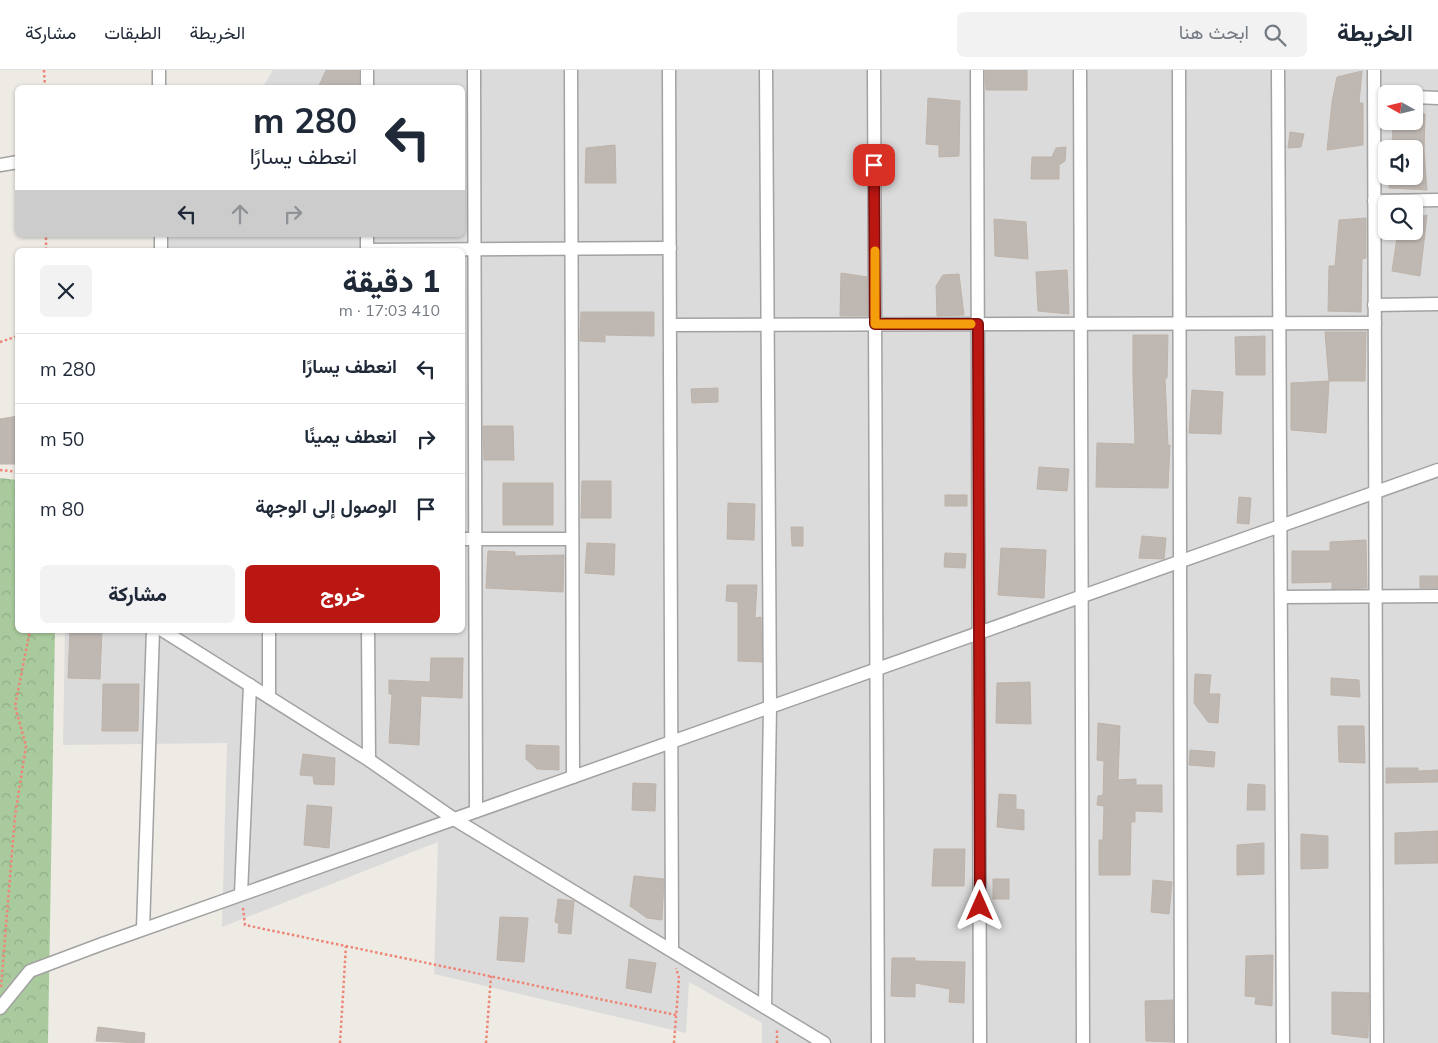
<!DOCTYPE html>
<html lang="ar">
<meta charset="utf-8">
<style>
body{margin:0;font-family:Mulish,Vazirmatn,sans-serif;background:#f2f2f3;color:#1f2937;direction:rtl;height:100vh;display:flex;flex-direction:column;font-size:19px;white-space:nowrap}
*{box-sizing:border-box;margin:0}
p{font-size:16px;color:#747a83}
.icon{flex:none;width:28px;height:28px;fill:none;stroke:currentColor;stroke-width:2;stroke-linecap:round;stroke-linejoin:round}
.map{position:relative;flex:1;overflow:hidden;direction:ltr}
.details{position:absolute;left:15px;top:178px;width:450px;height:385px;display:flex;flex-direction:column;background:#fff;border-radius:8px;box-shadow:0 1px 4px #0004;direction:rtl}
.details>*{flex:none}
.top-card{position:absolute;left:15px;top:15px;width:450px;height:152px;border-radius:8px;box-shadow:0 1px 4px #0004;direction:rtl;background:#fff;color:#1f2937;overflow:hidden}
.needle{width:32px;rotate:278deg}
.fabs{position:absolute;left:1378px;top:15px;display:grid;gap:10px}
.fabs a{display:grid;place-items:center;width:45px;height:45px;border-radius:8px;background:#fff;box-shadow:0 1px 4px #0004;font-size:25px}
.pin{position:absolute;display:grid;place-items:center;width:42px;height:42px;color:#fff;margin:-21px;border-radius:10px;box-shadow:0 2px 8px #0006}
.me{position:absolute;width:55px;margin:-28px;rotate:0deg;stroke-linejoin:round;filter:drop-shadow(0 0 4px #0008)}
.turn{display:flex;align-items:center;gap:18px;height:105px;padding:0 25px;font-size:22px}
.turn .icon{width:65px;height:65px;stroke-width:2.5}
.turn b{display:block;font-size:35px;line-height:42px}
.lanes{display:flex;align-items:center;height:48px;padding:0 25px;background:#0003;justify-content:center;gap:25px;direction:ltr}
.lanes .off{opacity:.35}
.round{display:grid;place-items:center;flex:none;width:52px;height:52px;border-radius:8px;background:#f2f2f3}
.overview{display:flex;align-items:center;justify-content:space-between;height:85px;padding:0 25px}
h1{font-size:30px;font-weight:800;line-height:38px}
.action{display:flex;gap:10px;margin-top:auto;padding:10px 25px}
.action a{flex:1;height:58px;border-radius:8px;background:#ba1612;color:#fff;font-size:20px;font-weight:800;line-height:58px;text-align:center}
.action a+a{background:#f2f2f3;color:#1f2937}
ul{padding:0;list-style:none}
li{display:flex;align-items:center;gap:15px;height:70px;padding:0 25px;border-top:1px solid #e0e1e3}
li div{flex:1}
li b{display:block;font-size:19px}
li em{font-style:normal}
header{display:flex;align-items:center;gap:30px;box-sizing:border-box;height:70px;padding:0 25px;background:#fff;border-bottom:1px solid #e0e1e3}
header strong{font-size:24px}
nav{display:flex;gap:28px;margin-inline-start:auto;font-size:18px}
.search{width:350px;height:45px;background:#f2f2f3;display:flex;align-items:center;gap:12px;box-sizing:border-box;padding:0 18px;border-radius:8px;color:#747a83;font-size:19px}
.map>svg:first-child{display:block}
.residential{fill:#dcdbdb;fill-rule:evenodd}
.forest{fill:url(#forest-crowns)}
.building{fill:#beb7b2;stroke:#beb3a9}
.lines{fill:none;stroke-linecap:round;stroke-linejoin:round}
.street-casing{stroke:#a2a2a2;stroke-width:15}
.path{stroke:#ed8677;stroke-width:2.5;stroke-dasharray:2.5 2.5;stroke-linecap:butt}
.street{stroke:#fff;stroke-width:12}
.route-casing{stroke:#790e0c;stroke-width:12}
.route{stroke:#ba1612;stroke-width:9}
.slow{stroke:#f59e0b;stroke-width:9}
</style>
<header>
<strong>الخريطة</strong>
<div class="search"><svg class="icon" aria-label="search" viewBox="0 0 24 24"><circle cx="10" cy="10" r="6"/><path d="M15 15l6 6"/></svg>ابحث هنا</div>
<nav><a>الخريطة</a><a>الطبقات</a><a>مشاركة</a></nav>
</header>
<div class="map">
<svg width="1438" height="973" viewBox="0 0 1438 973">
<defs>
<pattern id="forest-crowns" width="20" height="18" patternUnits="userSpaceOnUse" patternTransform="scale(1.25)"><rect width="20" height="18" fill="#a9ca9d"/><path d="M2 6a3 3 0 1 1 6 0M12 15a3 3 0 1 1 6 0" fill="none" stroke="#91ad87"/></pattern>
</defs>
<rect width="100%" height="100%" fill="#eeebe5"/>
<!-- residential -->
<path class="residential" d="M273 0H1438V973H762V953L689 912 686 963 434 904 438 772 222 857 227 673 63 675 65 560H462V180H169V165H462V18L263 17ZM1386 24H1414V51H1386ZM1386 79H1414V106H1386ZM1386 134H1414V161H1386Z"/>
<!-- forest -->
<polygon class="forest" points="0,408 17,410 18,560 55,560 48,973 0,973"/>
<!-- building -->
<g class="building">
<polygon points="326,0 359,0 359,18 318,18"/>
<polygon points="985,0 1027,0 1027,20 986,20"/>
<polygon points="1362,1 1359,33 1363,33 1363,75 1327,80 1332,32 1337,7"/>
<polygon points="928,28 960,31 959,86 939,87 939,75 926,74"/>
<polygon points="1414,44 1425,44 1424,81 1427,120 1389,118 1389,106 1414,106 1414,79 1392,77 1393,51 1414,51"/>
<polygon points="1290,62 1304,64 1301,77 1288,78"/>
<polygon points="615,75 616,113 585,113 586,78"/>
<polygon points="1066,77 1065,91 1059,95 1059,109 1031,109 1032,87 1052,87 1056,78"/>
<polygon points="1427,145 1420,206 1392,201 1398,161 1414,161 1414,148"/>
<polygon points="1366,148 1366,188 1362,189 1361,242 1328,241 1329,196 1335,196 1339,150"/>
<polygon points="994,149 1026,152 1028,189 995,186"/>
<polygon points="1067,200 1069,244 1038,241 1036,202"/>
<polygon points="841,203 867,207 867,246 840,246"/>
<polygon points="959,204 964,245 937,246 936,216 943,205"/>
<polygon points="581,242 654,242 654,266 605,265 605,272 580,271"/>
<polygon points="1325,262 1366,262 1365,311 1329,311"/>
<polygon points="1133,265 1168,265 1167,308 1165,308 1168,375 1170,375 1168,418 1096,417 1097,373 1135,374 1133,307"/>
<polygon points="1265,266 1265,305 1236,305 1235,267"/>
<polygon points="1329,311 1326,363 1291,360 1291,313"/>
<polygon points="718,318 718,332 692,333 691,319"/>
<polygon points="1192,320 1223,322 1221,364 1189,363"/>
<polygon points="18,346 18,394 0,394 0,349"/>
<polygon points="483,356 513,356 514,390 484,390"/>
<polygon points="1039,397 1069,399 1067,421 1037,419"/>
<polygon points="582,411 611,411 611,448 581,448"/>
<rect x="503" y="413" width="50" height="42"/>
<rect x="945" y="425" width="22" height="11"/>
<polygon points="1239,427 1251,428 1249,454 1237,453"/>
<polygon points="728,433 755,434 754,470 727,469"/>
<polygon points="791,457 803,457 803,476 792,476"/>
<polygon points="1142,466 1166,468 1164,489 1139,488"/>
<polygon points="1366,470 1367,518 1332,519 1332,512 1292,513 1292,481 1330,481 1330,472"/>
<polygon points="587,473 615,474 614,505 585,503"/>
<polygon points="1001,478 1046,480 1044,528 998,525"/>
<polygon points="488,481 515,482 515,486 564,485 563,522 486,518"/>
<polygon points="945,483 966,484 965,498 944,497"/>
<rect x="1420" y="506" width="18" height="12"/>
<polygon points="727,515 757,515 755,548 761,547 762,592 738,591 738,532 726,531"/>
<polygon points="70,560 102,560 100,609 68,608"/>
<polygon points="431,588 463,588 462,628 421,626 419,675 389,673 392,624 389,624 389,610 430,612"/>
<polygon points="1195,604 1211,605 1209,624 1220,624 1218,653 1208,652 1194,633"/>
<polygon points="1331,608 1359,610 1360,627 1331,625"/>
<polygon points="1030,612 1031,654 996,653 997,613"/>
<polygon points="103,614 139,614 138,661 102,661"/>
<polygon points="1098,653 1120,656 1118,710 1136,709 1136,715 1162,715 1162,742 1135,741 1135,752 1131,752 1130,805 1099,805 1099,770 1103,770 1104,736 1097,735 1098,726 1103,725 1104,691 1097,690"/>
<polygon points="1338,656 1364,656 1365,693 1339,692"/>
<polygon points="526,675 559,676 559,700 537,699 526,689"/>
<polygon points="1190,680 1215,682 1214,697 1189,695"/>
<polygon points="303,684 335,688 334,715 314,714 313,706 300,705"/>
<polygon points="1386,698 1418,698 1418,701 1438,700 1438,712 1386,713"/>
<polygon points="633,713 656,714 655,741 632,740"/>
<polygon points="1248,714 1265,715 1265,740 1247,740"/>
<polygon points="999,724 1016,725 1016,739 1024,740 1024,760 997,757"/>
<polygon points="307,735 332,737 329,778 304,775"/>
<polygon points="1438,761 1438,793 1395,794 1395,763"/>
<polygon points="1301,764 1328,766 1328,798 1301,799"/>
<polygon points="1264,773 1264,804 1237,805 1237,775"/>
<polygon points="934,779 965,779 964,816 932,816"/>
<polygon points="634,806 664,809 662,850 647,848 630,836"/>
<rect x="993" y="809" width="16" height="20"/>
<polygon points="1153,810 1172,812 1169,844 1151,842"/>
<polygon points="558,829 574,831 571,864 558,863 559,854 555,852"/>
<polygon points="500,847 528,848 524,892 497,890"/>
<polygon points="1273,885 1272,936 1255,934 1256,927 1245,926 1246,886"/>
<polygon points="892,888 915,888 915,891 965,892 964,933 949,932 950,919 915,913 915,927 891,926"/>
<polygon points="629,889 656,893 651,923 626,918"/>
<polygon points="1332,922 1369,923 1368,968 1332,964"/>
<polygon points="1173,930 1173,972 1146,971 1145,931"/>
<polygon points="98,957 145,963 144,973 96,971"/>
</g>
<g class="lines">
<defs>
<g id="street">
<polyline points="367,0 367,18"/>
<polyline points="474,0 476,741"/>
<polyline points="571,0 573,707"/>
<polyline points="669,0 672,880"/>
<polyline points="874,0 878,973"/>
<polyline points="977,0 980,973"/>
<polyline points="1080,0 1083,973"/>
<polyline points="1179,0 1181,973"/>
<polyline points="1278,0 1283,973"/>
<polyline points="1374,0 1377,973"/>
<polyline points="159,18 159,0"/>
<polyline points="1414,27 1438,28"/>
<polyline points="0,95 18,92"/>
<polyline points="1374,131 1438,130"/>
<polyline points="161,165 161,180"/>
<polyline points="367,165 367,180"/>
<polyline points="367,180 670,178"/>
<polyline points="1374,235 1438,234"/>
<polyline points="670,255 1375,253"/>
<polyline points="462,469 572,469"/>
<polyline points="1281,527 1438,526"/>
<polyline points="162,560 369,690 454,749 824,973"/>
<polyline points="269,560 269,627"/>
<polyline points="368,560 369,690"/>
<polyline points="241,824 250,615"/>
<polyline points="143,859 153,560"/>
<polyline points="765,937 770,637 766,0"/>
<polyline points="0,938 30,901 102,874 1438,400"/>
</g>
</defs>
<!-- street casing -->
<use href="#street" class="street-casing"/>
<!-- path -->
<g class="path">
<polyline points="44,0 45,18"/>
<polyline points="46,180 46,165"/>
<polyline points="0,272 18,266"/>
<polyline points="0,400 18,402"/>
<polyline points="243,838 245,855 676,945"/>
<polyline points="1,917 15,746 26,676 15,636 30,560"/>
<polyline points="340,973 346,876"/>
<polyline points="486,973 491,906"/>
<polyline points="674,973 679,908 676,898"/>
<polyline points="777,973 777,959"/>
</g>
<!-- street -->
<use href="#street" class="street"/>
</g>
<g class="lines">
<defs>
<polyline id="route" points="874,95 875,254 978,254 980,836"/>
</defs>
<!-- route casing -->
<use href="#route" class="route-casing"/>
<!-- route -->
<use href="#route" class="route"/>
<!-- slow -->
<polyline class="slow" points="875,181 875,254 971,254"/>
</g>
</svg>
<div class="fabs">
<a><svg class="needle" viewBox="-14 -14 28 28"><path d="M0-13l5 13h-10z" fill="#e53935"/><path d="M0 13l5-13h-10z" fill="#747a83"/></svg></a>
<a><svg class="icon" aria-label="sound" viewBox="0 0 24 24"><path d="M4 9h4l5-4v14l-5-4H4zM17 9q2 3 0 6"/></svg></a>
<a><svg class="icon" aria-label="search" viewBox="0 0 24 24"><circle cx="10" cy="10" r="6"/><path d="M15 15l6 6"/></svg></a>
</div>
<div class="pin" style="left:874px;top:95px;background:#d93025"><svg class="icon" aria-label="arrive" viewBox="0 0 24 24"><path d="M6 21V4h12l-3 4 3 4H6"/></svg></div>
<svg class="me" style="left:980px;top:836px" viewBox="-20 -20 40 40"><path d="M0-17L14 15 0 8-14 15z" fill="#ba1612" stroke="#fff" stroke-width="4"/></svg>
<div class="top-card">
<div class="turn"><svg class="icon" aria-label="left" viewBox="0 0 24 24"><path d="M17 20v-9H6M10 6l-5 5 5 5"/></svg><div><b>280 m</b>انعطف يسارًا</div></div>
<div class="lanes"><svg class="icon" aria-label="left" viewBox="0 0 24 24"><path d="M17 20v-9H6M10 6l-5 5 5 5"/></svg><svg class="icon off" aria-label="ahead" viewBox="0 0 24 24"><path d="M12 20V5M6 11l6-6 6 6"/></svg><svg class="icon off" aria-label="right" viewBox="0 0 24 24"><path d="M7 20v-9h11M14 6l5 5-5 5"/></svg></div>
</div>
<section class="details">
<div class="overview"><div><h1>1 دقيقة</h1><p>410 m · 17:03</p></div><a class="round"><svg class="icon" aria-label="close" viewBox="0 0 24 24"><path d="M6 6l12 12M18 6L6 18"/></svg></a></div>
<ul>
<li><svg class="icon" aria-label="left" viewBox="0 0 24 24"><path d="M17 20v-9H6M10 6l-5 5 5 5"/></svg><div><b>انعطف يسارًا</b></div><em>280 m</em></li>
<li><svg class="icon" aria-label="right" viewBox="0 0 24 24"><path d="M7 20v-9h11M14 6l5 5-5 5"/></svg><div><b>انعطف يمينًا</b></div><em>50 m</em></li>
<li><svg class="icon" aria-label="arrive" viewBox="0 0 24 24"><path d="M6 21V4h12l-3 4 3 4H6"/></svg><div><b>الوصول إلى الوجهة</b></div><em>80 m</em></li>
</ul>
<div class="action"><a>خروج</a><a>مشاركة</a></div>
</section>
</div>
